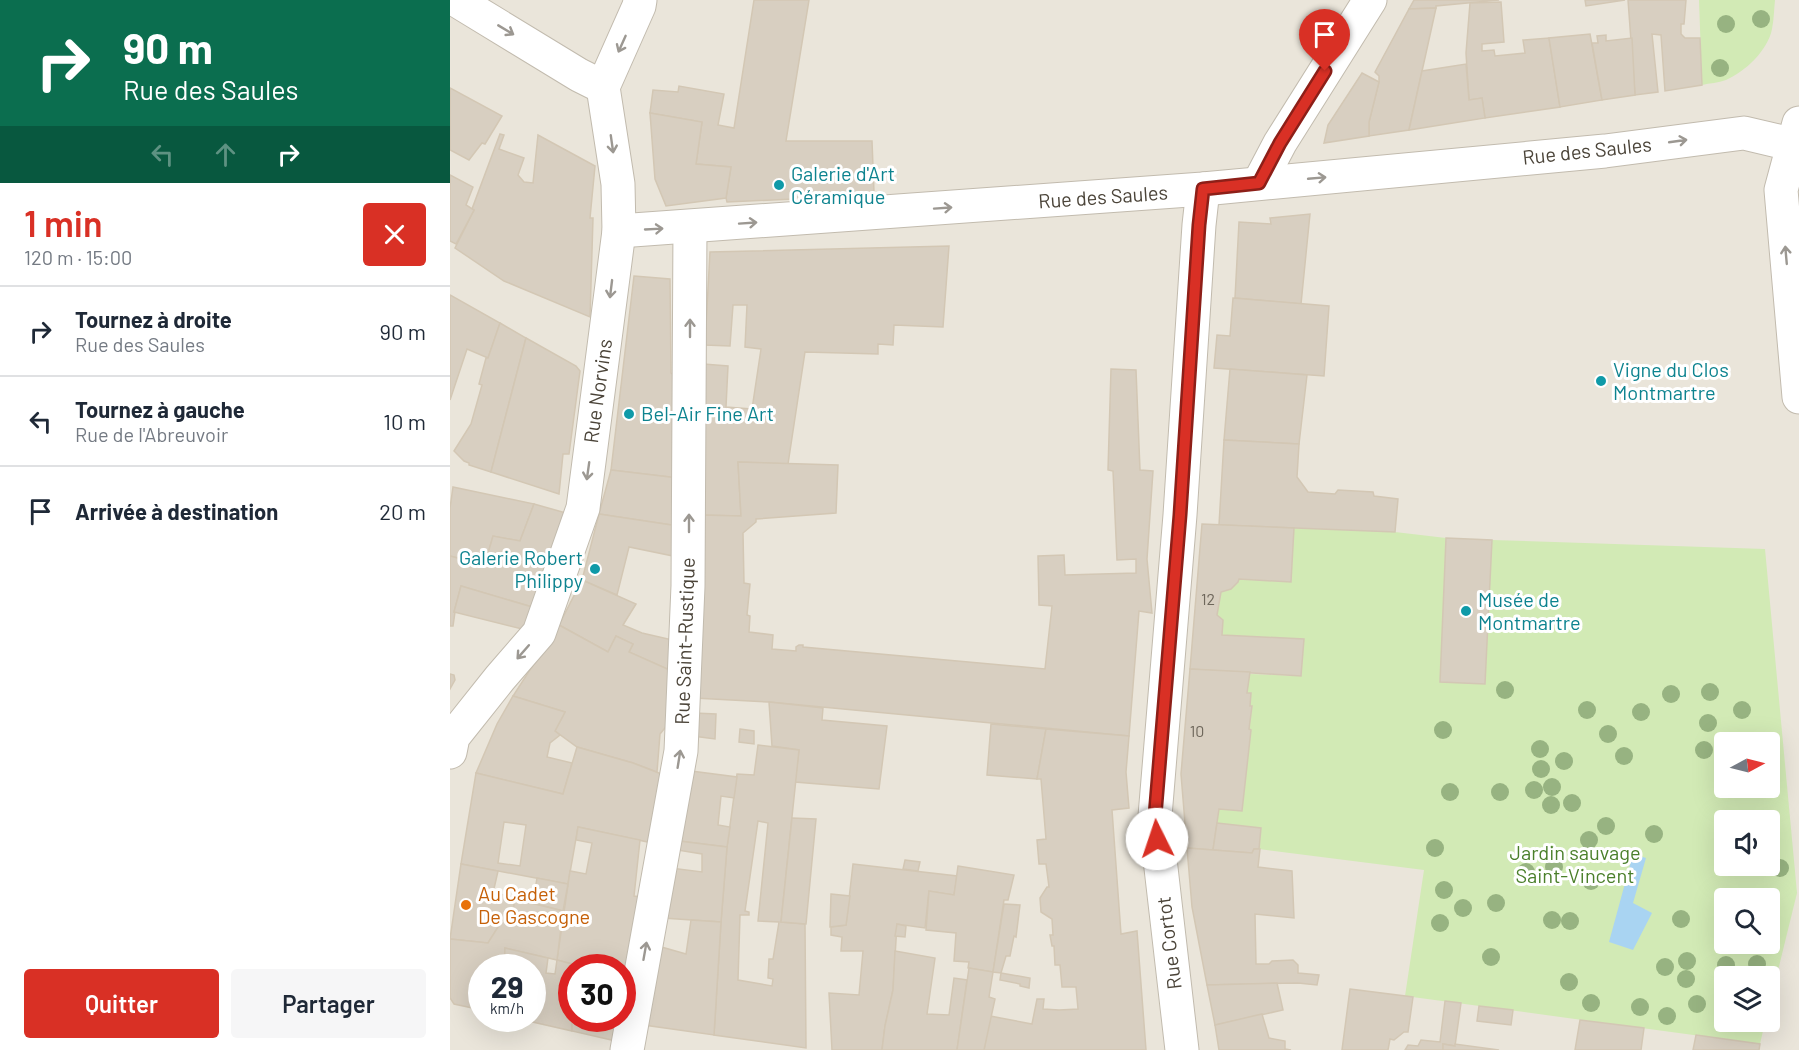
<!DOCTYPE html>
<html lang="fr">
<meta charset="utf-8">
<style>
body{margin:0;font-family:Barlow,sans-serif;background:#f6f6f7;color:#1f2937;height:100vh;display:flex;flex-direction:column;font-size:22px;white-space:nowrap}
*{box-sizing:border-box;margin:0}
p{font-size:20px;color:#747a83}
.icon{flex:none;width:33px;height:33px;fill:none;stroke:currentColor;stroke-width:2;stroke-linecap:round;stroke-linejoin:round}
.map{position:relative;flex:1;overflow:hidden}
.sheet{display:flex;flex-direction:column;background:#fff;width:450px}
.sheet>*{flex:none}
.hud{background:#0b6e4f;color:#fff;overflow:hidden}
.needle{width:39px;rotate:83deg}
.fabs{position:absolute;left:1264px;top:732px;display:grid;gap:12px}
.fabs a{display:grid;place-items:center;width:66px;height:66px;border-radius:6px;background:#fff;box-shadow:0 6px 24px #0002;font-size:30px}
.speed{position:absolute;left:18px;top:954px;display:flex;gap:12px;font-size:30px;font-weight:700;text-align:center}
.speed>*{display:grid;place-content:center;width:78px;height:78px;border-radius:50%;background:#fff;box-shadow:0 6px 24px #0002;line-height:1}
.speed small{font-size:15px;font-weight:400}
.speed .limit{border:9px solid #d22;background:#fff;color:#111}
.pin{position:absolute;display:grid;place-items:center;width:51px;height:51px;color:#fff;margin:-62px -26px;border-radius:50% 50% 50% 0;rotate:-45deg;box-shadow:0 0 6px #0007}
.pin .icon{rotate:45deg}
.me{position:absolute;width:66px;margin:-33px;rotate:356deg;stroke-linejoin:round;filter:drop-shadow(0 0 4px #0008)}
.turn{display:flex;align-items:center;gap:21px;height:126px;padding:0 24px;font-size:27px}
.turn .icon{width:78px;height:78px;stroke-width:2.5}
.turn b{display:block;font-size:42px;line-height:51px}
.lanes{display:flex;align-items:center;height:57px;padding:0 24px;background:#0003;justify-content:center;gap:30px;direction:ltr}
.lanes .off{opacity:.35}
.round{display:grid;place-items:center;flex:none;width:63px;height:63px;border-radius:6px;background:#f6f6f7}
.overview{display:flex;align-items:center;justify-content:space-between;height:102px;padding:0 24px}
h1{font-size:36px;font-weight:600;line-height:45px;color:#d93025}
.action{display:flex;gap:12px;margin-top:auto;padding:12px 24px}
.action a{flex:1;height:69px;border-radius:6px;background:#d93025;color:#fff;font-size:24px;font-weight:600;line-height:69px;text-align:center}
.action a+a{background:#f6f6f7;color:#1f2937}
ul{padding:0;list-style:none}
li{display:flex;align-items:center;gap:18px;height:90px;padding:0 24px;border-top:2px solid #e0e1e3}
li div{flex:1}
li b{display:block;font-size:22px}
li em{font-style:normal}
main{display:flex;flex:1;min-height:0}
.map>svg:first-child{display:block}
.residential{fill:#eae5da;fill-rule:evenodd}
.green{fill:#d2eab5;fill-rule:evenodd}
.water{fill:#a9d4f2}
.building{fill:#d8cfc1;stroke:#d3c7b4;stroke-width:1.5;fill-rule:evenodd}
.lines{fill:none;stroke-linecap:round;stroke-linejoin:round}
.minor-casing{stroke:#c2bbae;stroke-width:35}
.minor{stroke:#fff;stroke-width:33}
.tree{fill:#97b381}
.oneway{stroke:#9c9892}
.route-casing{stroke:#8d1f18;stroke-width:15}
.route{stroke:#d93025;stroke-width:10}
.culture-dot{fill:#0f9aa8;stroke:#fff;stroke-width:2}
.food-dot{fill:#e8710a;stroke:#fff;stroke-width:2}
.labels{text-anchor:middle;stroke-width:6;stroke-linejoin:round;paint-order:stroke}
.number-label{font-size:16px;fill:#6e675b}
.street-label{font-size:20px;fill:#4b4439;stroke:#fff}
.culture-label{font-size:20px;fill:#0d838f;stroke:#fff;text-anchor:start}
.park-label{font-size:20px;fill:#4a7f2a;stroke:#fff}
.food-label{font-size:20px;fill:#c56008;stroke:#fff;text-anchor:start}
</style>
<main>
<section class="sheet">
<div class="hud">
<div class="turn"><svg class="icon" aria-label="right" viewBox="0 0 24 24"><path d="M7 20v-9h11M14 6l5 5-5 5"/></svg><div><b>90 m</b>Rue des Saules</div></div>
<div class="lanes"><svg class="icon off" aria-label="left" viewBox="0 0 24 24"><path d="M17 20v-9H6M10 6l-5 5 5 5"/></svg><svg class="icon off" aria-label="ahead" viewBox="0 0 24 24"><path d="M12 20V5M6 11l6-6 6 6"/></svg><svg class="icon" aria-label="right" viewBox="0 0 24 24"><path d="M7 20v-9h11M14 6l5 5-5 5"/></svg></div>
</div>
<div class="overview"><div><h1>1 min</h1><p>120 m · 15:00</p></div><a class="round" style="background:#d93025;color:#fff"><svg class="icon" aria-label="close" viewBox="0 0 24 24"><path d="M6 6l12 12M18 6L6 18"/></svg></a></div>
<ul>
<li><svg class="icon" aria-label="right" viewBox="0 0 24 24"><path d="M7 20v-9h11M14 6l5 5-5 5"/></svg><div><b>Tournez à droite</b><p>Rue des Saules</p></div><em>90 m</em></li>
<li><svg class="icon" aria-label="left" viewBox="0 0 24 24"><path d="M17 20v-9H6M10 6l-5 5 5 5"/></svg><div><b>Tournez à gauche</b><p>Rue de l'Abreuvoir</p></div><em>10 m</em></li>
<li><svg class="icon" aria-label="arrive" viewBox="0 0 24 24"><path d="M6 21V4h12l-3 4 3 4H6"/></svg><div><b>Arrivée à destination</b></div><em>20 m</em></li>
</ul>
<div class="action"><a>Quitter</a><a>Partager</a></div>
</section>
<div class="map">
<svg width="1349" height="1050" viewBox="0 0 1349 1050">
<rect width="100%" height="100%" fill="#f6f3ec"/>
<!-- residential -->
<path class="residential" d="M0 0H1349V1050H0ZM1275 742H1320V788H1275ZM1275 820H1320V866H1275ZM1275 898H1320V944H1275ZM32 968H82V1018H32ZM122 968H172V1018H122ZM1275 976H1320V1022H1275Z"/>
<!-- green -->
<g class="green">
<path d="M1249 0H1325C1324 9 1324 19 1322 29 1318 50 1295 72 1276 80 1268 83 1260 83 1252 85Z"/>
<path d="M844 528 945 532 996 538 990 682 1035 684 1042 540 1315 549 1347 893 1320 1003V976H1275V1022H1315L1310 1044 955 996 974 870 809 849 810 828 767 823 769 809 792 811 801 731 799 729 802 707 800 706 801 694 797 693 799 675 800 674 851 676 854 639 772 635 773 621 767 615 771 592 781 589 788 583 789 579 841 582ZM1275 742H1320V788H1275ZM1275 820H1320V866H1275ZM1275 898H1320V944H1275Z"/>
</g>
<!-- water -->
<polygon class="water" points="1183,854 1196,858 1183,903 1202,913 1183,950 1159,942"/>
<!-- building -->
<g class="building">
<polygon points="304,0 359,0 336,141 422,141 424,192 365,198 277,202 276,198 281,167 246,164 252,122 200,113 203,90 228,92 229,86 274,94 268,125 284,128"/>
<polygon points="964,0 1049,0 986,6 986,8 959,9"/>
<polygon points="1135,0 1175,0 1136,6"/>
<polygon points="1178,0 1236,0 1234,24 1231,24 1231,34 1235,38 1250,38 1252,85 1215,91 1211,35 1202,34 1208,92 1185,95"/>
<polygon points="1051,2 1054,42 1032,44 1032,51 1044,50 1045,56 1075,53 1073,40 1099,38 1110,107 1035,118 1032,98 1019,100 1016,53 1020,3"/>
<polygon points="986,8 959,130 919,136 919,122 929,82 929,76 925,72 959,9"/>
<polygon points="1140,34 1152,100 1110,107 1099,38"/>
<polygon points="1156,35 1156,41 1182,38 1185,95 1152,100 1142,43 1148,43 1147,36"/>
<polygon points="1016,64 1019,100 1032,98 1035,118 959,130 972,71"/>
<polygon points="912,73 929,82 919,122 919,136 874,143 878,125"/>
<polygon points="0,88 52,116 35,144 32,143 19,160 0,150"/>
<polygon points="200,113 252,122 246,164 281,167 276,198 216,206 205,179"/>
<polygon points="50,134 54,135 49,149 74,158 68,175 74,182 83,183 88,135 145,166 140,218 143,218 140,317 54,281 5,248 24,210 22,209"/>
<polygon points="0,175 23,187 16,205 24,210 6,244 0,241"/>
<polygon points="860,214 851,304 785,298 789,222 821,224 820,218"/>
<polygon points="499,246 493,327 444,325 443,345 428,344 428,354 355,352 338,464 288,462 291,516 250,515 254,364 278,366 276,407 302,409 311,349 295,347 297,305 283,305 280,346 255,345 260,252"/>
<polygon points="184,276 220,279 221,373 224,375 228,478 161,470"/>
<polygon points="0,295 50,323 38,358 17,349 0,400"/>
<polygon points="783,298 879,306 874,376 764,368 767,335 780,336"/>
<polygon points="50,323 76,338 41,472 19,465 19,463 14,461 4,451 21,424 32,385 29,384 36,358 38,358"/>
<polygon points="76,338 126,366 130,371 119,454 113,454 109,494 41,472"/>
<polygon points="661,369 686,370 690,470 703,471 697,559 702,613 689,611 679,736 319,702 244,698 250,515 291,516 288,462 388,465 386,513 306,519 306,522 293,533 294,583 300,584 297,615 300,616 299,632 323,635 322,649 346,651 346,647 349,645 353,645 353,647 595,669 602,606 589,605 588,556 614,555 615,575 686,573 686,559 667,560 663,471 658,470"/>
<polygon points="780,369 857,375 849,444 774,440"/>
<polygon points="774,440 849,444 847,477 858,492 885,494 888,490 923,492 924,496 948,499 945,532 769,525"/>
<polygon points="161,470 228,478 228,526 149,514"/>
<polygon points="3,487 84,504 70,541 43,536 37,557 16,553 15,560 0,556 0,508"/>
<polygon points="84,504 116,513 89,609 11,586 4,612 5,612 3,626 0,626 0,556 15,560 16,553 37,557 43,536 70,541"/>
<polygon points="149,514 228,526 228,557 179,547 167,595 132,580"/>
<polygon points="752,524 844,528 841,582 789,579 788,582 781,589 771,592 767,615 773,620 772,635 854,639 851,676 740,669"/>
<polygon points="996,538 1042,540 1035,684 990,682"/>
<polygon points="132,580 186,604 173,625 192,633 227,641 224,672 179,652 183,644 166,636 158,652 109,625"/>
<polygon points="11,586 89,609 76,630 4,612"/>
<polygon points="109,625 158,652 166,636 183,644 179,652 224,672 219,723 210,734 207,772 183,763 127,747 105,731 115,712 63,696"/>
<polygon points="740,669 800,672 797,693 801,693 800,706 802,706 799,729 801,730 792,811 769,809 763,850 737,848 731,774"/>
<polygon points="0,674 4,675 5,680 0,689"/>
<polygon points="63,696 115,712 105,731 110,735 100,743 97,757 122,763 113,794 26,773 47,724"/>
<polygon points="319,702 373,708 372,720 437,726 429,789 345,782 349,750 322,746"/>
<polygon points="244,713 266,714 265,739 243,736"/>
<polygon points="541,724 596,729 587,779 537,775"/>
<polygon points="290,729 304,731 304,744 289,742"/>
<polygon points="596,729 679,736 676,772 679,808 662,810 671,934 687,931 696,1050 534,1050 540,1016 582,1024 587,999 594,999 593,1009 609,1010 628,1009 626,987 612,987 610,965 605,965 604,946 602,946 600,935 603,935 602,919 591,912 590,898 597,887 599,887 596,864 589,864 587,840 596,839 591,779 587,779"/>
<path d="M308 745 349 750 331 922 355 924 356 1048 264 1035 271 922 277 847 287 774 304 775ZM308 821 318 823 308 921 329 922 323 959H319L318 978 323 979 322 986 288 980 290 915H299V912L295 911Z"/>
<path d="M127 747 183 763 214 775 207 844 128 827 118 884 11 864 26 773 113 794ZM54 822 76 825 70 866 48 863Z"/>
<polygon points="241,771 287,777 284,798 271,796 268,825 280,827 277,847 229,841"/>
<polygon points="342,818 366,819 356,924 331,922"/>
<polygon points="767,823 811,828 809,849 804,849 802,853 763,850"/>
<polygon points="128,827 190,840 184,896 198,898 172,1010 172,968 156,968 157,960 142,956 126,965 107,960 120,871 136,874 142,843 126,840"/>
<polygon points="229,841 277,847 271,922 213,918 221,868 252,872 252,854 227,850"/>
<polygon points="737,848 802,853 804,849 810,849 808,867 842,871 844,918 805,914 806,964 819,964 822,961 843,960 848,965 848,973 869,975 867,985 848,983 757,985 742,907"/>
<polygon points="455,860 470,862 468,871 453,869"/>
<polygon points="11,864 48,871 43,893 65,897 62,917 55,916 38,943 0,939"/>
<polygon points="403,864 507,876 504,895 479,891 475,928 447,924 443,990 435,1026 432,1050 382,1050 379,993 409,995 413,951 391,951 392,937 381,935 381,927 396,925"/>
<polygon points="508,866 564,875 558,900 554,900 543,972 518,968 519,962 504,961 506,933 476,930 479,891 504,895"/>
<polygon points="87,878 118,884 113,911 83,903"/>
<polygon points="381,894 400,896 396,925 380,927"/>
<polygon points="65,899 113,911 107,960 55,948 54,968 32,968 32,1010 4,1004 0,998 0,939 38,943 55,916 62,917"/>
<polygon points="554,904 570,905 566,937 564,936 560,956 556,956 551,973 543,972"/>
<polygon points="241,920 271,922 264,1035 194,1025 208,946 236,954"/>
<polygon points="447,924 456,926 455,937 445,936"/>
<polygon points="55,948 98,958 96,973 105,974 107,960 126,965 125,968 122,968 122,1031 65,1018 82,1018 82,968 54,968"/>
<polygon points="445,951 485,958 477,1014 499,1015 504,978 517,980 507,1050 432,1050 435,1026 443,990"/>
<polygon points="519,968 543,972 539,997 545,999 534,1050 507,1050"/>
<polygon points="551,973 580,978 579,988 570,986 570,984 550,980"/>
<polygon points="827,983 833,1010 765,1025 757,985"/>
<polygon points="900,989 963,997 958,1032 954,1032 944,1040 940,1039 938,1050 892,1050"/>
<polygon points="995,1001 1011,1003 1005,1046 993,1044 993,1050 955,1050 958,1045 968,1046 971,1040 990,1042"/>
<polygon points="1029,1006 1063,1010 1061,1025 1027,1021"/>
<polygon points="812,1014 819,1038 835,1041 835,1049 841,1050 769,1050 765,1025"/>
<polygon points="122,1018 171,1018 166,1041 122,1031"/>
<polygon points="1130,1020 1194,1028 1191,1050 1125,1050"/>
<polygon points="1246,1035 1310,1044 1309,1050 1243,1050"/>
<polygon points="993,1044 1005,1046 1005,1044 1049,1050 993,1050"/>
</g>
<g class="lines">
<defs>
<g id="minor">
<polyline points="6,0 129,75 153,87"/>
<polyline points="1349,123 1331,190 1349,397"/>
<polyline points="809,183 830,143 920,0"/>
<polyline points="169,231 753,189 1155,151 1294,133 1349,146"/>
<polyline points="0,752 3,737 50,678 89,633 133,508 169,231 168,184 153,87 189,6 190,0"/>
<polyline points="177,1050 231,751 238,586 240,227"/>
<polyline points="732,1050 705,816 730,515 749,225 753,189"/>
</g>
</defs>
<!-- minor casing -->
<use href="#minor" class="minor-casing"/>
<!-- minor -->
<use href="#minor" class="minor"/>
</g>
<!-- trees -->
<g class="tree">
<circle cx="1311" cy="19" r="9"/>
<circle cx="1276" cy="24" r="9"/>
<circle cx="1270" cy="68" r="9"/>
<circle cx="1055" cy="690" r="9"/>
<circle cx="1260" cy="692" r="9"/>
<circle cx="1221" cy="694" r="9"/>
<circle cx="1137" cy="710" r="9"/>
<circle cx="1292" cy="710" r="9"/>
<circle cx="1191" cy="712" r="9"/>
<circle cx="1258" cy="723" r="9"/>
<circle cx="993" cy="730" r="9"/>
<circle cx="1158" cy="734" r="9"/>
<circle cx="1090" cy="749" r="9"/>
<circle cx="1254" cy="750" r="9"/>
<circle cx="1174" cy="756" r="9"/>
<circle cx="1114" cy="761" r="9"/>
<circle cx="1091" cy="769" r="9"/>
<circle cx="1102" cy="787" r="9"/>
<circle cx="1084" cy="790" r="9"/>
<circle cx="1000" cy="792" r="9"/>
<circle cx="1050" cy="792" r="9"/>
<circle cx="1122" cy="803" r="9"/>
<circle cx="1101" cy="805" r="9"/>
<circle cx="1156" cy="826" r="9"/>
<circle cx="1204" cy="834" r="9"/>
<circle cx="1139" cy="840" r="9"/>
<circle cx="985" cy="848" r="9"/>
<circle cx="1104" cy="867" r="9"/>
<circle cx="1330" cy="868" r="9"/>
<circle cx="1076" cy="872" r="9"/>
<circle cx="1141" cy="881" r="9"/>
<circle cx="994" cy="890" r="9"/>
<circle cx="1046" cy="903" r="9"/>
<circle cx="1013" cy="908" r="9"/>
<circle cx="1231" cy="919" r="9"/>
<circle cx="1102" cy="920" r="9"/>
<circle cx="1120" cy="921" r="9"/>
<circle cx="990" cy="923" r="9"/>
<circle cx="1041" cy="957" r="9"/>
<circle cx="1237" cy="961" r="9"/>
<circle cx="1307" cy="964" r="9"/>
<circle cx="1276" cy="965" r="9"/>
<circle cx="1215" cy="967" r="9"/>
<circle cx="1236" cy="979" r="9"/>
<circle cx="1119" cy="982" r="9"/>
<circle cx="1141" cy="1003" r="9"/>
<circle cx="1247" cy="1004" r="9"/>
<circle cx="1190" cy="1007" r="9"/>
<circle cx="1217" cy="1016" r="9"/>
</g>
<!-- one-way arrows -->
<defs><path id="oneway-shaft" d="M-6 0H5M1.5-3L5.5 0L1.5 3" fill="none" stroke-width="1.6" stroke-linecap="round" stroke-linejoin="round" transform="scale(1.5)"/></defs>
<g class="oneway">
<use href="#oneway-shaft" transform="translate(56 30) rotate(31)"/>
<use href="#oneway-shaft" transform="translate(172 44) rotate(114)"/>
<use href="#oneway-shaft" transform="translate(1228 141) rotate(-8)"/>
<use href="#oneway-shaft" transform="translate(162 144) rotate(82)"/>
<use href="#oneway-shaft" transform="translate(867 178) rotate(-5)"/>
<use href="#oneway-shaft" transform="translate(493 208) rotate(-4)"/>
<use href="#oneway-shaft" transform="translate(298 223) rotate(-4)"/>
<use href="#oneway-shaft" transform="translate(204 229) rotate(-3)"/>
<use href="#oneway-shaft" transform="translate(1336 255) rotate(-95)"/>
<use href="#oneway-shaft" transform="translate(161 289) rotate(97)"/>
<use href="#oneway-shaft" transform="translate(240 328) rotate(-90)"/>
<use href="#oneway-shaft" transform="translate(138 471) rotate(98)"/>
<use href="#oneway-shaft" transform="translate(239 523) rotate(-90)"/>
<use href="#oneway-shaft" transform="translate(73 652) rotate(131)"/>
<use href="#oneway-shaft" transform="translate(229 759) rotate(-81)"/>
<use href="#oneway-shaft" transform="translate(195 951) rotate(-80)"/>
</g>
<g class="lines">
<defs>
<polyline id="route" points="707,839 705,816 730,515 749,225 753,189 809,183 830,143 875,71"/>
</defs>
<!-- route casing -->
<use href="#route" class="route-casing"/>
<!-- route -->
<use href="#route" class="route"/>
</g>
<!-- markers -->
<g class="culture-dot">
<circle cx="329" cy="185" r="6"/>
<circle cx="1151" cy="381" r="6"/>
<circle cx="179" cy="414" r="6"/>
<circle cx="145" cy="569" r="6"/>
<circle cx="1016" cy="611" r="6"/>
</g>
<circle class="food-dot" cx="16" cy="905" r="6"/>
<g class="labels">
<!-- number labels -->
<g class="number-label">
<text x="758" y="605">12</text>
<text x="747" y="737">10</text>
</g>
<!-- street labels -->
<g class="street-label">
<text transform="translate(1137 151) rotate(-6)" y="7">Rue des Saules</text>
<text transform="translate(653 197) rotate(-4)" y="7">Rue des Saules</text>
<text transform="translate(148 391) rotate(-82)" y="7">Rue Norvins</text>
<text transform="translate(235 641) rotate(-88)" y="7">Rue Saint-Rustique</text>
<text transform="translate(719 943) rotate(-97)" y="7">Rue Cortot</text>
</g>
<!-- culture labels -->
<g class="culture-label">
<text x="341" y="181">Galerie d'Art<tspan x="341" dy="23">Céramique</tspan></text>
<text x="1163" y="377">Vigne du Clos<tspan x="1163" dy="23">Montmartre</tspan></text>
<text x="191" y="421">Bel-Air Fine Art</text>
<text x="133" y="565" text-anchor="end">Galerie Robert<tspan x="133" dy="23">Philippy</tspan></text>
<text x="1028" y="607">Musée de<tspan x="1028" dy="23">Montmartre</tspan></text>
</g>
<!-- park labels -->
<g class="park-label">
<text x="1125" y="860">Jardin sauvage<tspan x="1125" dy="23">Saint-Vincent</tspan></text>
</g>
<!-- food labels -->
<g class="food-label">
<text x="28" y="901">Au Cadet<tspan x="28" dy="23">De Gascogne</tspan></text>
</g>
</g>
</svg>
<div class="fabs">
<a><svg class="needle" viewBox="-14 -14 28 28"><path d="M0-13l5 13h-10z" fill="#e53935"/><path d="M0 13l5-13h-10z" fill="#747a83"/></svg></a>
<a><svg class="icon" aria-label="sound" viewBox="0 0 24 24"><path d="M4 9h4l5-4v14l-5-4H4zM17 9q2 3 0 6"/></svg></a>
<a><svg class="icon" aria-label="search" viewBox="0 0 24 24"><circle cx="10" cy="10" r="6"/><path d="M15 15l6 6"/></svg></a>
<a><svg class="icon" aria-label="layers" viewBox="0 0 24 24"><path d="M12 4l9 5-9 5-9-5zM3 14l9 5 9-5"/></svg></a>
</div>
<div class="speed"><div>29<small>km/h</small></div><div class="limit">30</div></div>
<div class="pin" style="left:875px;top:71px;background:#d93025"><svg class="icon" aria-label="arrive" viewBox="0 0 24 24"><path d="M6 21V4h12l-3 4 3 4H6"/></svg></div>
<svg class="me" style="left:707px;top:839px" viewBox="-20 -20 40 40"><circle r="19" fill="#fff"/><path d="M0-13L10 11 0 6-10 11z" fill="#d93025"/></svg>
</div>
</main>
